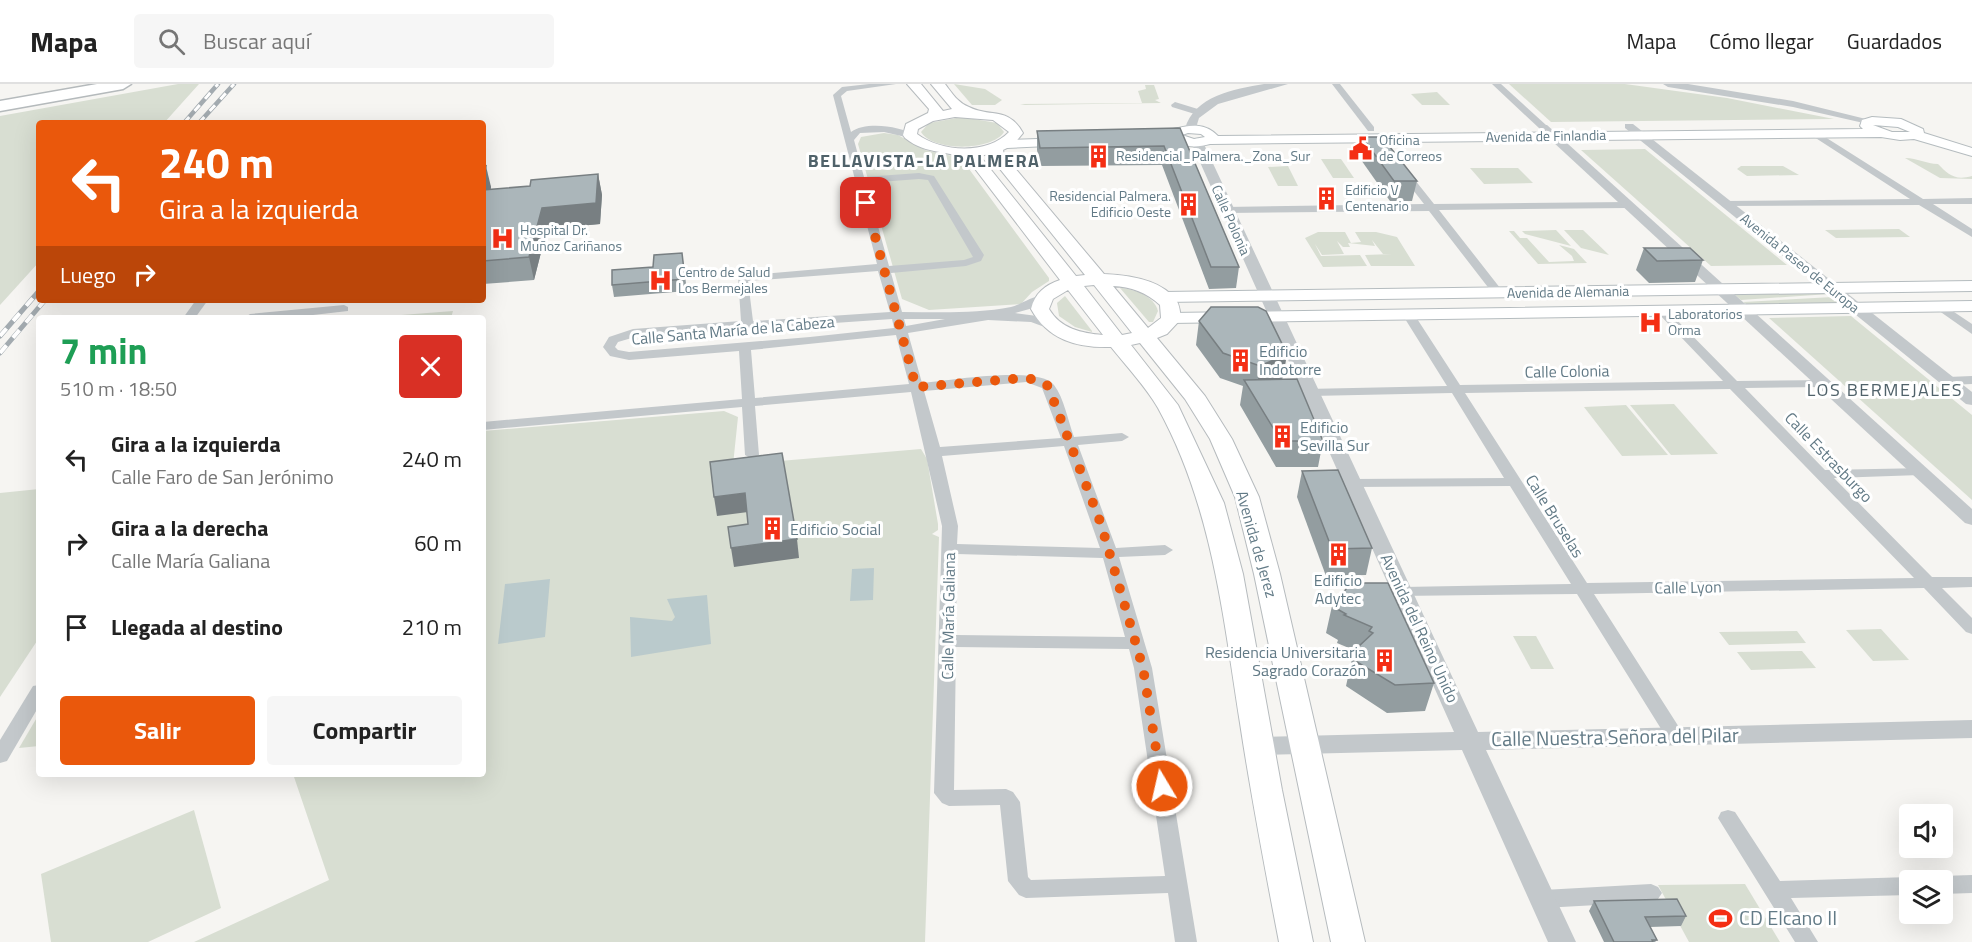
<!DOCTYPE html>
<html lang="es">
<meta charset="utf-8">
<style>
body{margin:0;font-family:"Titillium Web",sans-serif;background:#f6f6f6;color:#222;height:100vh;display:flex;flex-direction:column;font-size:22px;white-space:nowrap}
*{box-sizing:border-box;margin:0}
p{font-size:20px;color:#767676}
.icon{flex:none;width:33px;height:33px;fill:none;stroke:currentColor;stroke-width:2;stroke-linecap:round;stroke-linejoin:round}
.map{position:relative;flex:1;overflow:hidden}
.details{position:absolute;left:36px;top:231px;width:450px;height:462px;display:flex;flex-direction:column;background:#fff;border-radius:6px;box-shadow:0 6px 24px #0002}
.details>*{flex:none}
.banner{position:absolute;left:36px;top:36px;width:450px;height:183px;border-radius:6px;box-shadow:0 6px 24px #0002;background:#ea580c;color:#fff;overflow:hidden}
.controls{position:absolute;left:1899px;top:720px;display:grid;gap:12px}
.controls a{display:grid;place-items:center;width:54px;height:54px;border-radius:6px;background:#fff;box-shadow:0 6px 24px #0002;font-size:30px}
.pin{position:absolute;display:grid;place-items:center;width:51px;height:51px;color:#fff;margin:-26px;border-radius:12px;box-shadow:0 3px 9px #0006}
.me{position:absolute;width:66px;margin:-33px;rotate:351deg;stroke-linejoin:round;filter:drop-shadow(0 0 4px #0008)}
.turn{display:flex;align-items:center;gap:21px;height:126px;padding:0 24px;font-size:27px}
.turn .icon{width:78px;height:78px;stroke-width:2.5}
.turn b{display:block;font-size:42px;line-height:51px}
.then{display:flex;align-items:center;height:57px;padding:0 24px;background:#0003;gap:12px;font-size:22px}
.round{display:grid;place-items:center;flex:none;width:63px;height:63px;border-radius:6px;background:#f6f6f6}
.headline{display:flex;align-items:center;justify-content:space-between;height:102px;padding:0 24px}
h1{font-size:36px;font-weight:700;line-height:45px;color:#1e9e55}
.button{display:flex;gap:12px;margin-top:auto;padding:12px 24px}
.button a{flex:1;height:69px;border-radius:6px;background:#ea580c;color:#fff;font-size:24px;font-weight:700;line-height:69px;text-align:center}
.button a+a{background:#f6f6f6;color:#222}
ul{padding:0;list-style:none}
li{display:flex;align-items:center;gap:18px;height:84px;padding:0 24px}
li div{flex:1}
li b{display:block;font-size:22px}
li em{font-style:normal}
header{display:flex;align-items:center;gap:36px;box-sizing:border-box;height:84px;padding:0 30px;background:#fff;border-bottom:2px solid #e0e0e0}
header strong{font-size:28px}
nav{display:flex;gap:33px;margin-inline-start:auto;font-size:21px}
.search{width:420px;height:54px;background:#f6f6f6;display:flex;align-items:center;gap:15px;box-sizing:border-box;padding:0 21px;border-radius:6px;color:#767676;font-size:22px}
.map>svg:first-child{display:block}
.green{fill:#d8ded2}
.water{fill:#bacacc}
.lines{fill:none;stroke-linecap:round;stroke-linejoin:round}
.secondary-casing{stroke:#b5bcbf;stroke-width:2}
.primary-casing{stroke:#b6bbbe;stroke-width:2}
.motorway-casing{stroke:#b5babc;stroke-width:3}
.minor{fill:#c3c8cb;fill-rule:evenodd}
.tertiary{fill:#c3c8cb;fill-rule:evenodd}
.secondary{fill:#fff;fill-rule:evenodd}
.primary{fill:#fff;fill-rule:evenodd}
.motorway{fill:#fff;fill-rule:evenodd}
.rail-far1-casing{stroke:#a3abb0;stroke-width:4.5}
.rail-casing{stroke:#a3abb0;stroke-width:5}
.rail-far1{stroke:#fff;stroke-width:3;stroke-dasharray:8;stroke-linecap:butt}
.rail{stroke:#fff;stroke-width:4;stroke-dasharray:10;stroke-linecap:butt}
.wall{fill:#939da0}
.shaded-wall{fill:#787f82}
.building{fill:#abb6ba;stroke:#787f82;stroke-width:1.5}
.route{stroke:#ea580c;stroke-width:10;stroke-dasharray:0 18}
.labels{text-anchor:middle;stroke-width:6;stroke-linejoin:round;paint-order:stroke}
.far-street-label{font-size:14px;fill:#627a86;stroke:#fff}
.far-poi-label{font-size:14px;fill:#627a86;stroke:#fff;text-anchor:start}
.street-label{font-size:16px;fill:#627a86;stroke:#fff}
.poi-label{font-size:16px;fill:#627a86;stroke:#fff;text-anchor:start}
.far-district-label{font-size:18px;font-weight:bold;letter-spacing:1.5px;fill:#50626a;stroke:#fff}
.neighbourhood-label{font-size:18px;letter-spacing:1.5px;fill:#50626a;stroke:#fff}
.near-street-label{font-size:20px;fill:#627a86;stroke:#fff}
.near-poi-label{font-size:20px;fill:#627a86;stroke:#fff;text-anchor:start}
</style>
<header>
<strong>Mapa</strong>
<div class="search"><svg class="icon" aria-label="search" viewBox="0 0 24 24"><circle cx="10" cy="10" r="6"/><path d="M15 15l6 6"/></svg>Buscar aquí</div>
<nav><a>Mapa</a><a>Cómo llegar</a><a>Guardados</a></nav>
</header>
<div class="map">
<svg width="1972" height="858" viewBox="0 0 1972 858">
<rect width="100%" height="100%" fill="#f6f5f2"/>
<!-- green -->
<g class="green">
<polygon points="178,0 199,0 164,39 39,39 39,178 0,221 0,32"/>
<polygon points="954,0 985,5 1002,16 995,21 972,21"/>
<polygon points="1509,0 1625,0 1727,14 1834,35 1551,38"/>
<polygon points="1145,1 1154,1 1159,15 1155,16 1161,19 1025,21 1020,20 1142,19 1138,7 1146,5"/>
<polygon points="1437,8 1450,21 1422,21 1411,10"/>
<path d="M962 33 997 39 1004 48C992 67 933 68 921 48L929 39Z"/>
<polygon points="884,49 898,51 925,66 961,74 1049,194 1049,197 1032,208 1021,220 929,226 902,215 858,60 861,53"/>
<polygon points="1645,65 1787,181 1711,182 1581,66"/>
<path d="M1905 74C1918 74 1926 80 1938 80 1948 90 1954 97 1972 92V95L1940 94Z"/>
<polygon points="1321,75 1341,75 1354,94 1333,94"/>
<polygon points="1288,82 1298,102 1278,102 1268,83"/>
<polygon points="1741,82 1783,82 1799,91 1747,92 1737,85"/>
<polygon points="1470,84 1518,84 1533,99 1484,100"/>
<polygon points="1899,145 1910,153 1836,154 1825,146"/>
<polygon points="1556,146 1571,162 1525,150 1522,147"/>
<polygon points="1564,146 1583,146 1609,171 1581,164"/>
<polygon points="1509,147 1514,147 1520,154 1527,154 1549,178 1574,177 1572,172 1559,161 1574,165 1587,179 1538,180"/>
<polygon points="1318,148 1345,148 1351,159 1361,158 1355,148 1376,148 1397,153 1415,182 1371,182 1365,171 1392,170 1383,170 1372,156 1375,162 1348,159 1350,163 1343,163 1337,157 1344,170 1322,171 1315,160 1321,172 1360,171 1367,182 1323,183 1305,154"/>
<path d="M1120 204C1135 205 1154 212 1158 227L1153 238H1149Z"/>
<polygon points="1824,208 1830,210 1741,216 1735,211"/>
<polygon points="1065,212 1092,247 1092,248 1075,243 1059,232 1057,219"/>
<polygon points="1833,213 1840,219 1748,221 1743,218"/>
<polygon points="453,227 451,234 362,234"/>
<polygon points="1851,232 1972,331 1972,416 1769,234"/>
<polygon points="1674,320 1718,370 1671,371 1630,321"/>
<polygon points="1626,321 1668,371 1622,372 1584,323"/>
<polygon points="724,327 738,333 733,381 921,365 927,375 938,440 938,446 932,450 939,453 925,858 194,858 329,796 293,690 483,690 483,347"/>
<polygon points="39,405 39,554 0,613 0,409"/>
<polygon points="1881,545 1909,576 1873,577 1846,546"/>
<polygon points="1797,547 1806,559 1729,561 1719,548"/>
<polygon points="1513,552 1536,552 1554,585 1531,585"/>
<polygon points="1802,567 1816,584 1751,586 1737,568"/>
<polygon points="39,630 39,662 19,664"/>
<polygon points="194,726 221,824 148,858 51,858 41,790"/>
<polygon points="1745,800 1780,858 1689,858 1658,801"/>
</g>
<!-- water -->
<g class="water">
<polygon points="874,484 873,516 850,517 852,485"/>
<polygon points="550,495 545,553 498,560 505,500"/>
<polygon points="707,511 711,560 631,573 630,533 672,537 675,533 667,515"/>
</g>
<g class="lines">
<defs>
<g id="secondary">
<path d="M1872 33 1901 35 1923 45 1924 49 1972 64V72L1914 55 1900 56 1881 53 1210 60C1196 64 1179 64 1169 52L1173 45C1190 41 1205 38 1218 52L1863 45 1860 42 1862 36ZM1873 41 1898 43 1910 48H1892ZM1188 49 1201 50 1205 53 1194 55 1182 51Z"/>
<polygon points="1066,54 1070,55 1070,61 1007,64 1001,60 1007,56"/>
<polygon points="1972,197 1972,207 1164,218 1156,213 1164,208"/>
<polygon points="1972,217 1972,227 1171,239 1163,234 1171,229"/>
</g>
<path id="primary" d="M907 0H921L943 27 952 25 931 0H945C952 9 958 19 969 23 991 34 1008 22 1023 49L1013 61 1003 66 1004 71 1104 190C1127 191 1161 195 1176 216 1180 221 1180 229 1181 235L1167 250 1157 254 1205 312 1232 355 1259 413 1280 490 1365 858H1331L1254 490 1235 413 1210 355 1185 315 1140 259 1131 261 1178 321 1224 419 1243 490 1282 706 1313 858H1279C1265 785 1251 712 1240 639 1223 531 1212 422 1158 324 1146 303 1127 283 1111 263 1077 264 1048 256 1031 225 1035 209 1045 201 1060 196L969 77C950 65 927 72 905 54L903 51 906 40 928 29 929 25ZM955 33 993 36 1009 48C987 71 941 68 917 50L918 45 933 37ZM989 70 992 75 1085 191 1076 192 980 72ZM1094 201 1132 249 1122 251 1084 202ZM1113 202C1131 203 1146 208 1160 221L1161 234 1148 244ZM1068 206 1103 251C1081 249 1061 245 1049 225L1053 215Z"/>
<polygon id="motorway" points="97,0 131,0 123,5 0,27 0,17"/>
</defs>
<!-- secondary casing -->
<use href="#secondary" class="secondary-casing"/>
<!-- primary casing -->
<use href="#primary" class="primary-casing"/>
<!-- motorway casing -->
<use href="#motorway" class="motorway-casing"/>
<!-- minor -->
<g class="minor">
<path d="M869 0H896L847 7 841 12 851 48C865 37 901 42 914 51L910 54 884 48 860 49 854 56 864 93 919 89 934 92 984 171 981 177 966 182 891 189 902 228C938 228 976 230 1011 223 1023 220 1036 209 1047 212V216L1033 224 1015 229 1037 232 1056 241 1050 245 1031 238 988 236 908 249 922 299C947 297 1039 281 1054 301 1064 314 1068 337 1074 353L1122 349 1129 353 1122 357 1078 361 1116 464 1165 461 1173 466 1165 471 1119 473 1152 584 1197 858H1175L1168 809 1026 814 1019 811 1008 797 1000 721 949 722 942 719 934 709 942 442 911 308 755 322 759 371 752 375 745 371 742 323 483 346V338L742 315 739 267 629 276 610 272 603 263 609 253 633 245 741 237 738 192 877 180 833 11 842 3ZM919 95 928 96 973 173 964 176 889 182 866 99ZM878 187 890 228 753 237 748 197ZM892 235 894 244 810 253 629 268 618 266 615 263 618 258 635 253ZM904 235H945L906 242ZM896 251 909 300 755 314 751 266ZM1026 298 1042 304 1061 354 940 363 924 307ZM1064 362 1100 464 957 460 958 442 942 372ZM957 470 1103 474 1125 553 956 551ZM956 563 1129 565 1134 584 1165 792 1031 796 1028 793 1020 718 1013 708 1006 705 954 706Z"/>
<polygon points="1332,0 1340,0 1374,43 1374,47 1368,47"/>
<polygon points="1492,0 1501,0 1546,41 1546,45 1540,45"/>
<polygon points="1175,18 1201,26 1202,28 1198,31 1172,23 1171,21"/>
<polygon points="1814,46 1923,115 1972,114 1972,120 1933,120 1972,145 1972,153 1919,121 1722,122 1722,118 1726,117 1910,115 1811,51 1811,47"/>
<polygon points="1404,85 1407,86 1434,120 1627,118 1632,121 1627,124 1439,126 1504,209 1498,212 1494,211 1429,127 1226,129 1221,126 1226,123 1424,120 1399,88"/>
<polygon points="196,216 208,216 195,234 183,234"/>
<polygon points="1939,218 1972,240 1972,250 1935,224 1933,222"/>
<polygon points="344,221 348,223 348,227 287,234 244,234 250,230"/>
<path d="M1661 222 1665 224 1737 297 1829 296 1830 299 1824 303 1745 304 1825 386 1925 384 1927 387 1920 391 1834 394 1932 493H1972V503L1942 504 1972 534V550L1966 548 1924 504 1594 510 1684 651 1682 656 1675 658 1668 656 1577 510 1397 512 1395 508 1403 503 1571 500 1510 402 1353 403 1346 399 1353 395 1504 394 1452 309 1311 312 1306 311 1304 308 1306 305 1447 302 1402 230 1408 226 1412 227 1460 301 1723 297 1657 228V224ZM1730 305 1914 494 1587 499 1465 309Z"/>
<polygon points="1972,292 1972,300 1948,301 1942,297 1948,293"/>
<polygon points="39,601 39,622 7,677 0,679 0,656 33,602"/>
<polygon points="1728,726 1735,728 1780,797 1910,793 1918,796 1910,796 1910,811 1791,814 1818,858 1795,858 1718,734 1721,728"/>
<polygon points="1972,791 1972,809 1942,810 1942,796 1934,796 1942,792"/>
<polygon points="1651,800 1658,803 1662,809 1658,815 1651,818 1543,824 1536,821 1532,815 1536,809 1543,806"/>
</g>
<!-- tertiary -->
<g class="tertiary">
<path d="M1264 0H1288L1218 20 1199 34 1195 47 1185 45C1194 12 1234 5 1264 0Z"/>
<polygon points="1663,0 1688,0 1793,17 1874,37 1868,40 1793,23 1668,3"/>
<polygon points="1625,40 1633,40 1972,308 1972,321 1966,320 1625,44"/>
<polygon points="1539,41 1547,41 1972,425 1972,441 1965,439 1539,45"/>
<polygon points="1197,54 1203,58 1478,648 1972,636 1972,654 1486,666 1576,858 1548,858 1462,666 1258,671 1249,668 1246,662 1249,656 1258,653 1454,648 1191,58"/>
</g>
<!-- secondary -->
<use href="#secondary" class="secondary"/>
<!-- primary -->
<use href="#primary" class="primary"/>
<!-- motorway -->
<use href="#motorway" class="motorway"/>
<defs>
<g id="rail-far1">
<polyline points="184,39 218,0"/>
<polyline points="199,39 234,0"/>
</g>
<g id="rail">
<polyline points="0,252 39,207"/>
<polyline points="0,269 45,216"/>
</g>
</defs>
<!-- rail-far1 casing -->
<use href="#rail-far1" class="rail-far1-casing"/>
<!-- rail casing -->
<use href="#rail" class="rail-casing"/>
<!-- rail-far1 -->
<use href="#rail-far1" class="rail-far1"/>
<!-- rail -->
<use href="#rail" class="rail"/>
</g>
<!-- wall -->
<g class="wall">
<polygon points="1180,44 1239,183 1236,204 1209,205 1162,81 1040,82 1037,66 1037,47"/>
<polygon points="1362,53 1417,97 1412,117 1390,117 1359,73"/>
<polygon points="483,83 491,103 491,106 530,102 598,90 602,111 600,140 547,145 534,196 483,200"/>
<polygon points="1644,164 1703,176 1695,198 1649,199 1636,186"/>
<polygon points="682,169 687,207 614,213 612,201"/>
<polygon points="1199,237 1283,294 1280,296 1323,357 1318,383 1276,383 1240,321 1243,302 1220,294 1196,261"/>
<polygon points="1302,387 1372,464 1366,491 1326,492 1297,413"/>
<polygon points="1351,499 1434,599 1425,627 1387,629 1346,602 1352,575 1355,572 1356,567 1337,559 1338,556 1326,549 1332,522"/>
<polygon points="1594,817 1686,832 1681,842 1650,843 1657,856 1655,858 1604,858 1589,827"/>
</g>
<!-- shaded-wall -->
<g class="shaded-wall">
<polygon points="486,82 491,103 485,127 483,119 483,95"/>
<polygon points="598,90 602,111 600,140 547,145 534,196 529,173 542,124"/>
<polygon points="1287,270 1283,294 1256,307 1260,282"/>
<polygon points="745,409 748,428 717,432 714,413"/>
<polygon points="797,455 799,474 734,483 731,464"/>
</g>
<!-- building -->
<g class="building">
<polygon points="1180,44 1239,183 1211,183 1164,62 1040,64 1037,47"/>
<polygon points="1362,53 1382,53 1417,97 1394,97"/>
<polygon points="486,82 483,95 483,83"/>
<polygon points="598,90 596,119 542,124 529,173 483,177 483,106 530,102 531,96"/>
<polygon points="1644,164 1690,164 1703,176 1657,177"/>
<polygon points="682,169 685,195 612,201 612,186 653,183 654,171"/>
<polygon points="1211,223 1258,223 1266,227 1287,270 1260,282 1223,269 1199,237"/>
<polygon points="1297,295 1323,357 1281,357 1244,296"/>
<polygon points="782,369 797,455 731,464 728,443 748,440 745,409 714,413 710,378"/>
<polygon points="1338,386 1372,464 1332,465 1302,387"/>
<polygon points="1351,499 1388,499 1434,599 1395,601 1352,575 1360,566 1357,564 1373,549 1369,547 1372,543 1344,531 1346,530 1332,522"/>
<polygon points="1677,815 1686,832 1645,833 1657,856 1652,856 1653,858 1614,858 1594,817"/>
</g>
<g class="lines">
<!-- route -->
<polyline class="route" points="866,119 916,303 1026,294 1041,297 1048,302 1101,440 1143,584 1162,702"/>
</g>
<!-- icons -->
<defs>
<symbol id="civic-bare" viewBox="-9 -9 18 18"><path d="M-.6-6.5H3V-4.5H.6V-3L4-1V1h2V6H-6V1h2V-1L-.6-3ZM-1.2 2.5V6h2.4V2.5Z" fill="#f42e14" stroke="#fff" stroke-width="2.5" paint-order="stroke"/></symbol>
<symbol id="building-bare" viewBox="-9 -9 18 18"><path d="M-4-6H4V6H1V3H-1V6H-4ZM-2.5-4.3h1.7v1.8h-1.7ZM.8-4.3h1.7v1.8H.8ZM-2.5-1h1.7V.8h-1.7ZM.8-1h1.7V.8H.8Z" fill="#f42e14" stroke="#fff" stroke-width="2.5" paint-order="stroke"/></symbol>
<symbol id="hospital-bare" viewBox="-9 -9 18 18"><path d="M-5-5h3v3.5h4V-5h3V5h-3V1.5h-4V5h-3Z" fill="#f42e14" stroke="#fff" stroke-width="2.5" paint-order="stroke"/></symbol>
<symbol id="stadium-bare" viewBox="-9 -9 18 18"><path d="M0-5a6.5 5 0 1 0 0 10a6.5 5 0 1 0 0-10ZM-3.5-1.8h7v3.6h-7Z" fill="#f42e14" stroke="#fff" stroke-width="2.5" paint-order="stroke"/></symbol>
</defs>
<g fill-rule="evenodd">
<use href="#civic-bare" x="1344" y="48" width="33" height="33"/>
<use href="#building-bare" x="1082" y="56" width="33" height="33"/>
<use href="#building-bare" x="1310" y="98" width="33" height="33"/>
<use href="#building-bare" x="1172" y="104" width="33" height="33"/>
<use href="#hospital-bare" x="486" y="138" width="33" height="33"/>
<use href="#hospital-bare" x="644" y="180" width="33" height="33"/>
<use href="#hospital-bare" x="1634" y="222" width="33" height="33"/>
<use href="#building-bare" x="1224" y="260" width="33" height="33"/>
<use href="#building-bare" x="1266" y="336" width="33" height="33"/>
<use href="#building-bare" x="756" y="428" width="33" height="33"/>
<use href="#building-bare" x="1322" y="454" width="33" height="33"/>
<use href="#building-bare" x="1368" y="560" width="33" height="33"/>
<use href="#stadium-bare" x="1704" y="818" width="33" height="33"/>
</g>
<g class="labels">
<!-- far-street labels -->
<g class="far-street-label">
<text transform="translate(1546 52) rotate(-1)" y="5">Avenida de Finlandia</text>
<text transform="translate(1231 136) rotate(66)" y="5">Calle Polonia</text>
<text transform="translate(1800 179) rotate(39)" y="5">Avenida Paseo de Europa</text>
<text transform="translate(1568 208) rotate(-1)" y="5">Avenida de Alemania</text>
</g>
<!-- far-poi labels -->
<g class="far-poi-label">
<text x="1379" y="61">Oficina<tspan x="1379" dy="16">de Correos</tspan></text>
<text x="1116" y="77">Residencial_Palmera._Zona_Sur</text>
<text x="1345" y="111">Edificio V<tspan x="1345" dy="16">Centenario</tspan></text>
<text x="1171" y="117" text-anchor="end">Residencial Palmera.<tspan x="1171" dy="16">Edificio Oeste</tspan></text>
<text x="520" y="151">Hospital Dr.<tspan x="520" dy="16">Muñoz Cariñanos</tspan></text>
<text x="678" y="193">Centro de Salud<tspan x="678" dy="16">Los Bermejales</tspan></text>
<text x="1668" y="235">Laboratorios<tspan x="1668" dy="16">Orma</tspan></text>
</g>
<!-- street labels -->
<g class="street-label">
<text transform="translate(733 246) rotate(-5)" y="6">Calle Santa María de la Cabeza</text>
<text transform="translate(1567 287) rotate(-1)" y="6">Calle Colonia</text>
<text transform="translate(1829 373) rotate(46)" y="6">Calle Estrasburgo</text>
<text transform="translate(1555 432) rotate(58)" y="6">Calle Bruselas</text>
<text transform="translate(1257 460) rotate(74)" y="6">Avenida de Jerez</text>
<text transform="translate(1688 503) rotate(-1)" y="6">Calle Lyon</text>
<text transform="translate(948 532) rotate(-89)" y="6">Calle María Galiana</text>
<text transform="translate(1420 544) rotate(65)" y="6">Avenida del Reino Unido</text>
</g>
<!-- poi labels -->
<g class="poi-label">
<text x="1259" y="273">Edificio<tspan x="1259" dy="18">Indotorre</tspan></text>
<text x="1300" y="349">Edificio<tspan x="1300" dy="18">Sevilla Sur</tspan></text>
<text x="790" y="451">Edificio Social</text>
<text x="1338" y="502" text-anchor="middle">Edificio<tspan x="1338" dy="18">Adytec</tspan></text>
<text x="1366" y="574" text-anchor="end">Residencia Universitaria<tspan x="1366" dy="18">Sagrado Corazón</tspan></text>
</g>
<!-- far-district labels -->
<g class="far-district-label">
<text x="924" y="83">BELLAVISTA-LA PALMERA</text>
</g>
<!-- neighbourhood labels -->
<g class="neighbourhood-label">
<text x="1885" y="312">LOS BERMEJALES</text>
</g>
<!-- near-street labels -->
<g class="near-street-label">
<text transform="translate(1615 653) rotate(-1)" y="7">Calle Nuestra Señora del Pilar</text>
</g>
<!-- near-poi labels -->
<g class="near-poi-label">
<text x="1739" y="841">CD Elcano II</text>
</g>
</g>
</svg>
<div class="controls">
<a><svg class="icon" aria-label="sound" viewBox="0 0 24 24"><path d="M4 9h4l5-4v14l-5-4H4zM17 9q2 3 0 6"/></svg></a>
<a><svg class="icon" aria-label="layers" viewBox="0 0 24 24"><path d="M12 4l9 5-9 5-9-5zM3 14l9 5 9-5"/></svg></a>
</div>
<div class="pin" style="left:866px;top:119px;background:#d93025"><svg class="icon" aria-label="arrive" viewBox="0 0 24 24"><path d="M6 21V4h12l-3 4 3 4H6"/></svg></div>
<svg class="me" style="left:1162px;top:702px" viewBox="-20 -20 40 40"><circle r="17" fill="#ea580c" stroke="#fff" stroke-width="3"/><path d="M0-11L8 9 0 5-8 9z" fill="#fff"/></svg>
<div class="banner">
<div class="turn"><svg class="icon" aria-label="left" viewBox="0 0 24 24"><path d="M17 20v-9H6M10 6l-5 5 5 5"/></svg><div><b>240 m</b>Gira a la izquierda</div></div>
<div class="then">Luego<svg class="icon" aria-label="right" viewBox="0 0 24 24"><path d="M7 20v-9h11M14 6l5 5-5 5"/></svg></div>
</div>
<section class="details">
<div class="headline"><div><h1>7 min</h1><p>510 m · 18:50</p></div><a class="round" style="background:#d93025;color:#fff"><svg class="icon" aria-label="close" viewBox="0 0 24 24"><path d="M6 6l12 12M18 6L6 18"/></svg></a></div>
<ul>
<li><svg class="icon" aria-label="left" viewBox="0 0 24 24"><path d="M17 20v-9H6M10 6l-5 5 5 5"/></svg><div><b>Gira a la izquierda</b><p>Calle Faro de San Jerónimo</p></div><em>240 m</em></li>
<li><svg class="icon" aria-label="right" viewBox="0 0 24 24"><path d="M7 20v-9h11M14 6l5 5-5 5"/></svg><div><b>Gira a la derecha</b><p>Calle María Galiana</p></div><em>60 m</em></li>
<li><svg class="icon" aria-label="arrive" viewBox="0 0 24 24"><path d="M6 21V4h12l-3 4 3 4H6"/></svg><div><b>Llegada al destino</b></div><em>210 m</em></li>
</ul>
<div class="button"><a>Salir</a><a>Compartir</a></div>
</section>
</div>
